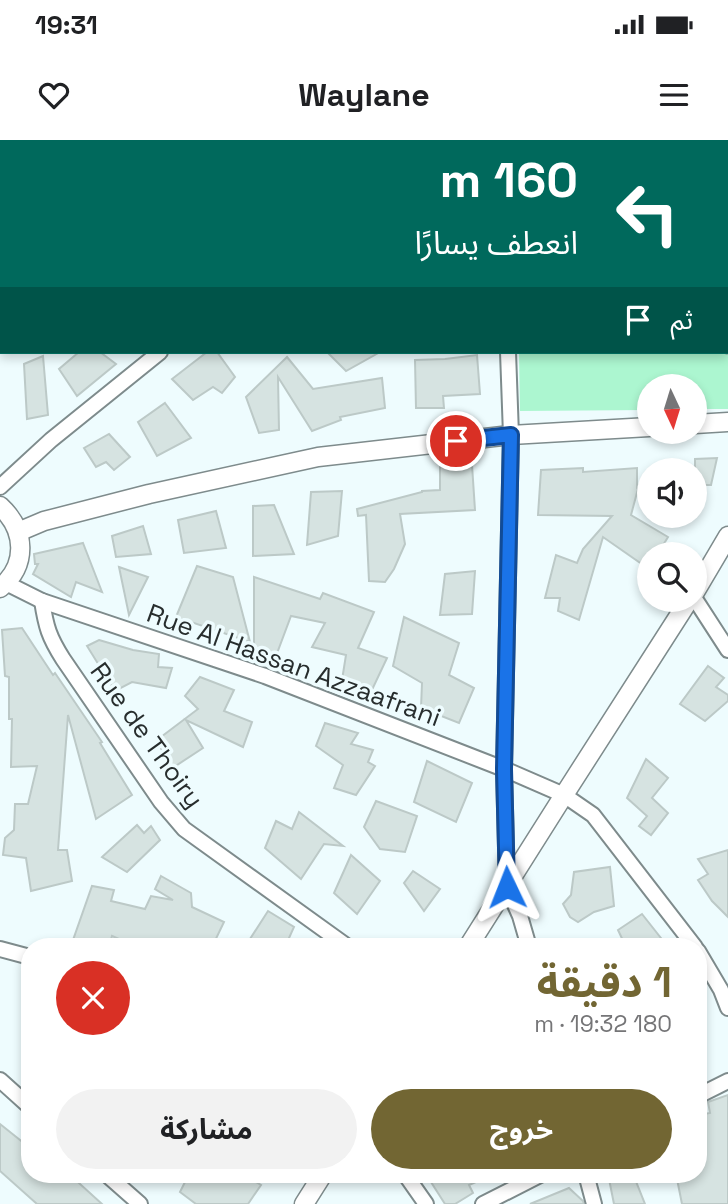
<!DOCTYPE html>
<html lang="ar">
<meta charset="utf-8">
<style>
body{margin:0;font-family:"Space Grotesk","Noto Sans Arabic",sans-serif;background:#f2f2f2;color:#202124;direction:rtl;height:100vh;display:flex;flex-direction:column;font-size:26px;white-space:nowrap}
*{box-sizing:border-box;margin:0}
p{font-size:23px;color:#757577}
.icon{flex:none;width:38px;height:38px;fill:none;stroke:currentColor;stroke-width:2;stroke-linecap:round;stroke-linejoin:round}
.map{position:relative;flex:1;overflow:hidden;direction:ltr}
.side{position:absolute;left:21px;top:798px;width:686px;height:245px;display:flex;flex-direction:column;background:#fff;border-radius:28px;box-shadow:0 4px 10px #0003;direction:rtl}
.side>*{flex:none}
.guide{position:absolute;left:0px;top:0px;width:728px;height:214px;box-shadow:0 4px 10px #0003;direction:rtl;background:#00695c;color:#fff;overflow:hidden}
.needle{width:46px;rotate:176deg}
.buttons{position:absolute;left:637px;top:234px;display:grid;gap:14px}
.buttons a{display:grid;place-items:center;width:70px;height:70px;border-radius:50%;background:#fff;box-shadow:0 4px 10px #0003;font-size:35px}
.pin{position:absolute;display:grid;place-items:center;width:60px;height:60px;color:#fff;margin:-30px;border:4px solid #fff;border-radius:50%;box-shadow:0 2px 7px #0007}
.me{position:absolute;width:77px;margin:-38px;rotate:358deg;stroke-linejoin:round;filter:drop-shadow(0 0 5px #0008)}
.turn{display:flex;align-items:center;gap:24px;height:147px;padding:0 35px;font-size:32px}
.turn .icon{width:91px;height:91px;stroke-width:2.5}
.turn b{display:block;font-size:49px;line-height:60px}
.then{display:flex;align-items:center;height:66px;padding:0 35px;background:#0003;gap:14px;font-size:26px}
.round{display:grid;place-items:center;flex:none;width:74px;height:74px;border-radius:37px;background:#f2f2f2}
.headline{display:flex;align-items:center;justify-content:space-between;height:119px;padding:0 35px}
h1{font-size:42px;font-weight:700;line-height:52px;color:#726633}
.action{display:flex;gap:14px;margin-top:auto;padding:14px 35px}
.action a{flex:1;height:80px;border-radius:42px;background:#726633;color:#fff;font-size:28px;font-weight:700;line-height:80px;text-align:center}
.action a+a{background:#f2f2f2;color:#202124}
.status{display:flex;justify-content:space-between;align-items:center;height:49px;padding:0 35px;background:#fff;direction:ltr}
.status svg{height:19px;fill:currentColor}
header{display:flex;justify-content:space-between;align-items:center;height:91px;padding:0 35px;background:#fff;font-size:32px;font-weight:700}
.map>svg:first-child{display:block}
.green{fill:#acf6d0}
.building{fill:#d6e3e1;stroke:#bcc9c7;stroke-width:2}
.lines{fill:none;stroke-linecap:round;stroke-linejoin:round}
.minor-casing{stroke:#7e8b8c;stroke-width:18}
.tertiary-casing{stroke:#7e8b8c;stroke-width:21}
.path{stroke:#838c8d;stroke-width:3.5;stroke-dasharray:5 5;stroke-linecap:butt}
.minor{stroke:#fff;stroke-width:14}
.tertiary{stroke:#fff;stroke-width:18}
.route-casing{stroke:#114b97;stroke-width:18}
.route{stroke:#1a73e8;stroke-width:12}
.labels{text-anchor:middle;stroke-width:7;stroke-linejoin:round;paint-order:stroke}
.street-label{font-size:26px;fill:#272d2d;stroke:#eefcfe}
</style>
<div class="status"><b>19:31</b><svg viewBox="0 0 49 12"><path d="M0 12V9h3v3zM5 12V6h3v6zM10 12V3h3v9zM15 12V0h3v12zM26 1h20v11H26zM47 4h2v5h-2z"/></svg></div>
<header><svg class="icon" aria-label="menu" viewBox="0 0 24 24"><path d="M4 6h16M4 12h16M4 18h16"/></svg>Waylane<svg class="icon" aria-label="heart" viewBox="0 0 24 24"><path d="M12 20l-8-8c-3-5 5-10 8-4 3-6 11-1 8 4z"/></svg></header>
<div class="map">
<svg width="728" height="1064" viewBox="0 0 728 1064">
<rect width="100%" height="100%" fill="#eefcfe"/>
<!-- green -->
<polygon class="green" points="520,0 728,0 728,269 695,269 695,247 649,247 649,270 520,271 519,212 726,212 726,2 520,2"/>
<!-- building -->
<g class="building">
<polygon points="79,212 100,212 116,224 77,256 59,229"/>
<polygon points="207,212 217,212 235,237 222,253 213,247 193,260 172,239"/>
<polygon points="327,212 380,212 346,231"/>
<polygon points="477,215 480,254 443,256 444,268 416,268 415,220 445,219"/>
<polygon points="43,216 48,275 27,279 24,224"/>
<polygon points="287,217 313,249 382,238 385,268 340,277 341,280 312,291 278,237 279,290 259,293 246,257"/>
<polygon points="165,263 191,298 157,316 138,282"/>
<polygon points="109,294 130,317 114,330 106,322 96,327 84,308"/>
<polygon points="717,318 711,345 695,345 695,319"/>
<polygon points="472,325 475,370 400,374 405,404 394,429 385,442 369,441 366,375 358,376 357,369 422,352 422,351 440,350 440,326"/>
<polygon points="583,328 583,332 637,328 637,347 639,345 631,375 668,397 657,415 649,415 649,429 603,397 579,480 558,471 560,458 545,458 556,415 577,423 583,409 612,376 538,375 541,330"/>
<polygon points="342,351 338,396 307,405 311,352"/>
<polygon points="274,365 294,414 253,416 253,366"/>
<polygon points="216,371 226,408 184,413 178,380"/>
<polygon points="143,386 151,414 116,417 112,396"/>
<polygon points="83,403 102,452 76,442 71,457 33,434 38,424 35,424 34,414"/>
<polygon points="197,426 233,437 250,502 176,477"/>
<polygon points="119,427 148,437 129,475"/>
<polygon points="475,431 472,474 440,475 445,434"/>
<polygon points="254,437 320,459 323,453 374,472 358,508 387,518 371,552 342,540 346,515 312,507 325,483 291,476 276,516 254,509"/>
<polygon points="404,477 459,503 449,535 474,548 459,583 421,568 422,543 393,526"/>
<polygon points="22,488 53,535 55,533 102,602 100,603 132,655 96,679 68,575 58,710 67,710 72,741 31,751 26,718 3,715 5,698 14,690 15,664 28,664 37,626 11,627 12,579 9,579 9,537 5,536 2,490"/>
<polygon points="99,500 133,510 159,514 158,527 172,528 166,548 132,542 115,551 87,506"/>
<polygon points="708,526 724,538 716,547 728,555 728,561 705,581 680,564"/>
<polygon points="200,537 234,550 224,571 252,582 243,607 186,580 203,608 171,629 157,600 198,569 185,556"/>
<polygon points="325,583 358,593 351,604 373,610 368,622 375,626 356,655 334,648 343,625 316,606"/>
<polygon points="646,619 668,638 652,658 668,673 651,695 639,686 647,676 627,658"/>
<polygon points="427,621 472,643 456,682 414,662"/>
<polygon points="376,661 417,676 405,712 380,709 364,687"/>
<polygon points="299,672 343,706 324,704 301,739 265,708 276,681 292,689"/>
<polygon points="137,685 144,693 151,686 160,700 127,732 102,717"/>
<polygon points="728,710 728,777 712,761 698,740 708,734 698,719"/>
<polygon points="351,715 380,741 357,774 334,753"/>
<polygon points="610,727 614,766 594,772 578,782 570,777 563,764 571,755 574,732"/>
<polygon points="413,731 440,749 424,771 404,743"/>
<polygon points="161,736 191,753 192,767 224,782 212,807 137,807 112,796 109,807 72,803 92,746 114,750 111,761 145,769 151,756 173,760 155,749"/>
<polygon points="268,771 294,787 285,807 262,807 250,799"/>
<polygon points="642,774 668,807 626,807 618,790"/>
<polygon points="728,955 728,1064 682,1064 676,1034 698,1034 698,975 710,973 708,962"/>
<polygon points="0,984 30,1008 30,1034 69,1034 102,1064 37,1064 0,1031"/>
<polygon points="189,1034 243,1034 261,1045 248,1064 196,1064 180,1052"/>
<polygon points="444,1034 494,1034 469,1045 473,1053 455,1064 445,1064 431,1042"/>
<polygon points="608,1034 633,1034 645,1064 614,1064"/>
<polygon points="569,1048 583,1061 584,1064 530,1064"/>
</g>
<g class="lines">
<defs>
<g id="minor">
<polyline points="165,0 166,2"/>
<polyline points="200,0 201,2"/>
<polyline points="506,0 506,2"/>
<polyline points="421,2 423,0"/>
<polyline points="0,126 2,126"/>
<polyline points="508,212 511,295 504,629 507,747 520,776 529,807"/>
<polyline points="0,347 51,300 160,212"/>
<polyline points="6,443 42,461 265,536 504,629 564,655 593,675 695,807"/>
<polyline points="695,459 728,510"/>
<path d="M42 461C46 487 49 497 63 519L161 662 184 689 348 807"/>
<polyline points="0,809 30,817"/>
<polyline points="698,811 721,850 728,868"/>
<polyline points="0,940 30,967"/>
<polyline points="698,956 728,941"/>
<polyline points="106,1034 140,1064"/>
<polyline points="405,1034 426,1064"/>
<polyline points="586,1034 594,1064"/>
<polyline points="483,1064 542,1034"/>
</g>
<g id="tertiary">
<polyline points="695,284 728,282"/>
<path d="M0 366C26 390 28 425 0 448"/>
<polyline points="18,392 44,381 149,354 318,317 511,295 649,287"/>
<polyline points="695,452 728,396"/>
<polyline points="468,807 564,655 689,460"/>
<polyline points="304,1064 323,1034"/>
</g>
</defs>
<!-- minor casing -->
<use href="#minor" class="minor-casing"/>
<!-- tertiary casing -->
<use href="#tertiary" class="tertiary-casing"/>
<!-- path -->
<g class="path">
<polyline points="583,0 583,2"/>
<polyline points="724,212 728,213"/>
</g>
<!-- minor -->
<use href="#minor" class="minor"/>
<!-- tertiary -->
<use href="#tertiary" class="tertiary"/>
</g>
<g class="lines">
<defs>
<polyline id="route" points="456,301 511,295 504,629 507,747"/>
</defs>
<!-- route casing -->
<use href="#route" class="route-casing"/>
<!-- route -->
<use href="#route" class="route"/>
</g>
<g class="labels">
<!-- street labels -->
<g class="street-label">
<text transform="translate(294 525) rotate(20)" y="9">Rue Al Hassan Azzaafrani</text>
<text transform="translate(147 595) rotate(54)" y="9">Rue de Thoiry</text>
</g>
</g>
</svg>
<div class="buttons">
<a><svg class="needle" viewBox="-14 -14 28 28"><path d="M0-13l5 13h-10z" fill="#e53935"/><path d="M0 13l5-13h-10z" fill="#757577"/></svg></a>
<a><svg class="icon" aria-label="sound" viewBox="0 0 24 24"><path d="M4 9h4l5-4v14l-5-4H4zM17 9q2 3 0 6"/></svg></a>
<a><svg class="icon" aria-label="search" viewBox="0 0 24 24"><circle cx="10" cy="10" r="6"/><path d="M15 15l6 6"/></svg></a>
</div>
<div class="pin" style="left:456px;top:301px;background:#d93025"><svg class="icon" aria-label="arrive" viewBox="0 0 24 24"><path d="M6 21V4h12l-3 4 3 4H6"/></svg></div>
<svg class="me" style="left:507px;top:747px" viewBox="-20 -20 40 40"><path d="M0-17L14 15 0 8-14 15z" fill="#1a73e8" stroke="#fff" stroke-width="4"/></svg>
<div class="guide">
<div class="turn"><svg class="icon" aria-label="left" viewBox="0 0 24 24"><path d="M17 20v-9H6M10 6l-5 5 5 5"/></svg><div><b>160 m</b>انعطف يسارًا</div></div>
<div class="then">ثم<svg class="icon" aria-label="arrive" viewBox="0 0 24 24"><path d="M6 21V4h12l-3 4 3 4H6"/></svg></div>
</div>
<section class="side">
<div class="headline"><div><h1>1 دقيقة</h1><p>180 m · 19:32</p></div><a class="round" style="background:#d93025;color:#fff"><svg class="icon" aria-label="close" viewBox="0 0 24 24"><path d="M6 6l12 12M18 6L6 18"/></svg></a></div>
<div class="action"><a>خروج</a><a>مشاركة</a></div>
</section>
</div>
